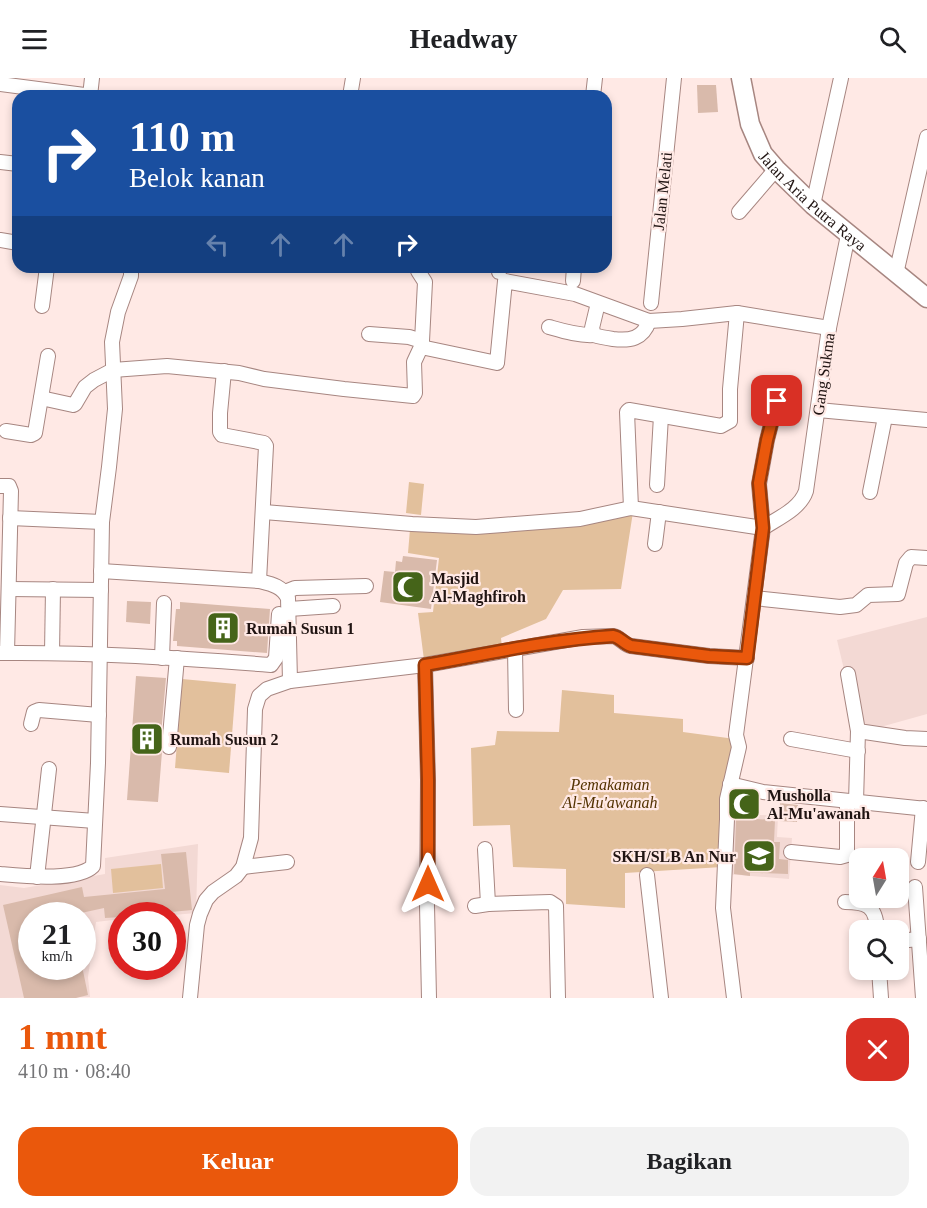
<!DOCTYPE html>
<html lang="id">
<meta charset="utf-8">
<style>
body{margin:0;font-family:Georgia,serif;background:#f2f2f2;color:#202124;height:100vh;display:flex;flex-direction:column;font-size:22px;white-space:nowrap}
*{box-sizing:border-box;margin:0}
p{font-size:20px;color:#757577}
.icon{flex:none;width:33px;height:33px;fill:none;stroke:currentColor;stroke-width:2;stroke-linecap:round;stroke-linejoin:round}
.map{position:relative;height:920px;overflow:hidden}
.drawer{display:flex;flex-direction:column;background:#fff;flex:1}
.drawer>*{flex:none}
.top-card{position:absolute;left:12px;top:12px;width:600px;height:183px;border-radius:18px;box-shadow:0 3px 9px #0003;background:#1a4fa0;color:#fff;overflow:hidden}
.needle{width:39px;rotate:11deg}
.fabs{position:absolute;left:849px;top:770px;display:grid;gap:12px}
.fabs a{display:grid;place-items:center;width:60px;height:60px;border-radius:12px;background:#fff;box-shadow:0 3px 9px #0003;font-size:30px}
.speed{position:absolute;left:18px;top:824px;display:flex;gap:12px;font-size:30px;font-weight:700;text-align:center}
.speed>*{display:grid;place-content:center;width:78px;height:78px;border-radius:50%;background:#fff;box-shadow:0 3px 9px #0003;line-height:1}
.speed small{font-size:15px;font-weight:400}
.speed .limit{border:9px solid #d22;background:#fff;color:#111}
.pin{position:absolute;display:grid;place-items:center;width:51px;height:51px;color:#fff;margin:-26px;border-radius:12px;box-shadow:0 3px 9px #0006}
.me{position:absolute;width:66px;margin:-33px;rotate:0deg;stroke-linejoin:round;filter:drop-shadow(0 0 4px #0008)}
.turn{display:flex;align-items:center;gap:21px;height:126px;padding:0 18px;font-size:27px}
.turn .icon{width:78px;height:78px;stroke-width:2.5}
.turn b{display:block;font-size:42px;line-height:51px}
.lanes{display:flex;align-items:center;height:57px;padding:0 18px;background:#0003;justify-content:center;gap:30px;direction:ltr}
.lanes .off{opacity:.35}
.round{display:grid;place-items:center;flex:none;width:63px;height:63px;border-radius:18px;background:#f2f2f2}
.overview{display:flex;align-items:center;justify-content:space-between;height:102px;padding:0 18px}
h1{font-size:36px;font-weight:600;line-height:45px;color:#ea580c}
.action{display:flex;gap:12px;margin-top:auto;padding:12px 18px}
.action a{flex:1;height:69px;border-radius:18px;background:#ea580c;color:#fff;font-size:24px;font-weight:600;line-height:69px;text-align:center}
.action a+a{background:#f2f2f2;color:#202124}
header{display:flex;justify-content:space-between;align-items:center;height:78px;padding:0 18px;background:#fff;font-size:27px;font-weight:600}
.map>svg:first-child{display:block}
.built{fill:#f3d9d4;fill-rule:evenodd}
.green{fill:#e2c09c}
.building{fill:#d9baab}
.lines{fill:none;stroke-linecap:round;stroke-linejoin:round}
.minor-casing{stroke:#a78681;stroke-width:16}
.major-casing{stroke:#a78681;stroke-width:21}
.minor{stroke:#fff;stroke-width:14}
.major{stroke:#fff;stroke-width:18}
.route-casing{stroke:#983908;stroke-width:15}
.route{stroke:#ea580c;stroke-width:10}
.labels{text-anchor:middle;stroke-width:4.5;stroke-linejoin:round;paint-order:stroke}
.street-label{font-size:16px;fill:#201412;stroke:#ffe9e5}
.poi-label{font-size:16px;font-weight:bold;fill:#201412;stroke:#ffe9e5;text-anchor:start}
.park-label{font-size:16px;font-style:italic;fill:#533201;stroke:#ffe9e5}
</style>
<header><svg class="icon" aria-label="menu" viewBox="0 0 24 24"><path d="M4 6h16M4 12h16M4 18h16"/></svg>Headway<svg class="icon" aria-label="search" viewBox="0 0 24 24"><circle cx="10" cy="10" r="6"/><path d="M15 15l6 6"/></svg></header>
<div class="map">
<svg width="927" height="920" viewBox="0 0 927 920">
<rect width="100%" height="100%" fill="#ffe9e5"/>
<!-- built -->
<g class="built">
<polygon points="927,539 927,636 859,655 837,562"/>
<polygon points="730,735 778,738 777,759 792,760 789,801 726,796"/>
<path d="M198 766 196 835 173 837H122L121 841 96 844 88 899 90 919 0 920V807L24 810 105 796V780ZM32 837H82V888H32Z"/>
</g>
<!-- green -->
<g class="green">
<polygon points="409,404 424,406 421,437 406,435"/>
<polygon points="633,434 621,511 563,512 546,541 501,560 502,570 424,582 418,535 433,534 439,480 408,475 410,451"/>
<polygon points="182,601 236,606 229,695 175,690"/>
<polygon points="562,612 614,617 614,635 683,641 683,654 735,661 722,789 625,795 625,830 566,826 566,791 513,789 510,747 473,748 471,670 495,667 497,653 559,654"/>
<polygon points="161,786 163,810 113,815 111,791"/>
</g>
<!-- building -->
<g class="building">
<polygon points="697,7 716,7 718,34 698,35"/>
<polygon points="403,478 437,482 431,531 380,524 384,493 395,494 396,483 402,484"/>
<polygon points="127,523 151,524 150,546 126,544"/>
<polygon points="180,524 270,531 267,575 177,568 177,563 173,563 176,531 180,531"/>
<polygon points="136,598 166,600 160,668 162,674 158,724 127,722"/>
<polygon points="737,717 760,723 756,741 775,742 774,764 780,764 779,781 788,782 788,796 759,795 750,795 750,798 734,796"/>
<polygon points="780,725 798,727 797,744 779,743"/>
<polygon points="186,774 192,832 140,837 122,837 122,839 105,840 104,830 72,837 32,837 32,888 42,888 43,892 62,888 82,888 88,917 76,920 24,920 3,827 82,809 84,819 165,811 161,776"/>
</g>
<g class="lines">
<defs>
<g id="minor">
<polyline points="0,6 92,18"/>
<polyline points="90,18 92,0"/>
<polyline points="350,18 353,0"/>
<polyline points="593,18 595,0"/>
<polyline points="0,84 18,86"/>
<polyline points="813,127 841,0"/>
<polyline points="739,134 776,91"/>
<polyline points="0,162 18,165"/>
<polyline points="499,194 500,189"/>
<polyline points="896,196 927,59"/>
<polyline points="573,203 574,189"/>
<path d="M598 225 592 250 594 257C600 259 606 260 613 261 630 263 643 261 649 243"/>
<polyline points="651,225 674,0"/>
<polyline points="42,228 47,189"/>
<path d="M549 249C563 253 579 258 594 257"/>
<polyline points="369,256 409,259 422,263"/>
<polyline points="421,269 497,285 505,203 575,216 649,243 682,241 737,235 829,250"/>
<polyline points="224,293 220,335 220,354 222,357 264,365 266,368 259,503"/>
<polyline points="41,320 73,327 75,326 85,309 94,302 113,292 167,288 239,295 264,301 344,311 413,318 415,315 414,284 421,269 422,263 425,204 418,193 418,189"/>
<polyline points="818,332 927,342"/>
<polyline points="6,353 31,357 35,355 48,278"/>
<polyline points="657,407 661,338"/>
<polyline points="0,408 9,408 11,413 7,575"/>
<polyline points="870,414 885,339"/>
<polyline points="631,430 627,334 629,332 721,348 730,343 730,311 737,235"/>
<polyline points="264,434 412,446 476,449 580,441 631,430 763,450"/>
<polyline points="10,440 102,444"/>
<path d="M763 450C778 440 800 431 806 413L829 250 848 157"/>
<polyline points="655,466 659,434"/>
<path d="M101 493 259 503C271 506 282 508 288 520L290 603"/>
<polyline points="9,511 101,512"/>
<polyline points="285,514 295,510 366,508"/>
<polyline points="754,520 840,529 856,527 868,517 898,516 906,485 911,479 927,480"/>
<polyline points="289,531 333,528"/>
<polyline points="515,571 516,632"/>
<path d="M0 575C91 574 181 580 271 587L276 580 279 536"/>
<polyline points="52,575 53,511"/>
<polyline points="162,580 164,525"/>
<polyline points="425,587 428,702 427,827 429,920"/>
<polyline points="848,596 858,653 905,660 927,661"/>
<polyline points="31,646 34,634 39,632 99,637"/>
<polyline points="791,661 858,673"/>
<polyline points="169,669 177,580"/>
<polyline points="730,706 763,714 927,731"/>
<polyline points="856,724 858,653"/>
<polyline points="0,736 95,743"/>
<polyline points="485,771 488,826"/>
<polyline points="791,774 840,779 847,777 847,723"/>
<polyline points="918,784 923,730"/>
<polyline points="243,789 287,784"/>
<path d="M0 796C22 798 77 804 93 788L98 685 102 444 109 389 115 331 112 264 118 234 131 198V189"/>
<polyline points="647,797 661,920"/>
<polyline points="37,799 49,691"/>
<polyline points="915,809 923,920"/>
<path d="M845 824C867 824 876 828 877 852"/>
<polyline points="475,828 488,826 550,824 556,828 558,920"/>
<polyline points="898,863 919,861"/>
<polyline points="879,891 881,920"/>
<path d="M190 920 197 847 200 836 206 822 213 814 236 798 243 789 251 760 255 631 259 618 267 611 290 603 425 587 583 559 613 558C620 559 624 567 631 568L709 578 747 580"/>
<polyline points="734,920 723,830 727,741 727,721 739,669 736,657 763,450 759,406 767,362 777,323"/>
</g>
<g id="major">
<path id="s1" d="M741 0 750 46 763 76 776 91 813 127 927 220"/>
</g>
</defs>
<!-- minor casing -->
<use href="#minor" class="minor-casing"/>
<!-- major casing -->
<use href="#major" class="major-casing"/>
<!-- minor -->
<use href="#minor" class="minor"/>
<!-- major -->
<use href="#major" class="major"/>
</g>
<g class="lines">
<defs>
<path id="route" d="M428 806V702L425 587C487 576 549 562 613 558 620 559 624 566 631 568L709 578 747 580 763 450 759 405 767 362 777 323"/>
</defs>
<!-- route casing -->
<use href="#route" class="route-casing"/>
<!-- route -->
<use href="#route" class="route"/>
</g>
<!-- icons -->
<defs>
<symbol id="mosque-square" viewBox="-11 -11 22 22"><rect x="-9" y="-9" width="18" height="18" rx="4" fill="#456419" stroke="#ffe9e5"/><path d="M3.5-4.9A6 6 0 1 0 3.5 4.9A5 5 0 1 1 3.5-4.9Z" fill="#fff"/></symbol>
<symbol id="building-square" viewBox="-11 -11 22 22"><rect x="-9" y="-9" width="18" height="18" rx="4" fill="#456419" stroke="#ffe9e5"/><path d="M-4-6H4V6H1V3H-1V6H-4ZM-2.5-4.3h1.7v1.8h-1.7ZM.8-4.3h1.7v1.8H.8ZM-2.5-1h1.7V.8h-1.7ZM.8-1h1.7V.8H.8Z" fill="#fff"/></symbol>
<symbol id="school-square" viewBox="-11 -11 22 22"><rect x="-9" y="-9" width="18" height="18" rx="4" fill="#456419" stroke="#ffe9e5"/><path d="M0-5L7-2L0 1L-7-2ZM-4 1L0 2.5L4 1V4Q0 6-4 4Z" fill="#fff"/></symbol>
</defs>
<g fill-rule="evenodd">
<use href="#mosque-square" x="389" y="490" width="38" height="38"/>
<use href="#building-square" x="204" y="531" width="38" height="38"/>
<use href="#building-square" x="128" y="642" width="38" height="38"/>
<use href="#mosque-square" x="725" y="707" width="38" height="38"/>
<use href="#school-square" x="740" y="759" width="38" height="38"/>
</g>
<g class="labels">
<!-- street labels -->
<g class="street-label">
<text transform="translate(662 113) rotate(-84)" y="6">Jalan Melati</text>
<text dy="6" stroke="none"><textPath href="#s1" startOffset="148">Jalan Aria Putra Raya</textPath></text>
<text transform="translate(823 296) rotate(-82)" y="6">Gang Sukma</text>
</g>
<!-- poi labels -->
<g class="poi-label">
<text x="431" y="506">Masjid<tspan x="431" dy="18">Al-Maghfiroh</tspan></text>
<text x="246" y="556">Rumah Susun 1</text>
<text x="170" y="667">Rumah Susun 2</text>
<text x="767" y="723">Musholla<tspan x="767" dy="18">Al-Mu'awanah</tspan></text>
<text x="736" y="784" text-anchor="end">SKH/SLB An Nur</text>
</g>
<!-- park labels -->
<g class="park-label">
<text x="610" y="712">Pemakaman<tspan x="610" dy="18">Al-Mu'awanah</tspan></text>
</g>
</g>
</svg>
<div class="fabs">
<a><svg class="needle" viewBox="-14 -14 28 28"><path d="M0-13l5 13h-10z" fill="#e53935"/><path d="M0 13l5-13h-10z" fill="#757577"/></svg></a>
<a><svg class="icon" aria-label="search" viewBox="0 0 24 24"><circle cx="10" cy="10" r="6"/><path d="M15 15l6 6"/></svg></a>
</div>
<div class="speed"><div>21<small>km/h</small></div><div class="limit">30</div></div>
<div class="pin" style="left:777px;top:323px;background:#d93025"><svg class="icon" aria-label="arrive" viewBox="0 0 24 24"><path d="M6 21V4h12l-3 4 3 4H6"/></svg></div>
<svg class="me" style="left:428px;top:806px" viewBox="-20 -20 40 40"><path d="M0-17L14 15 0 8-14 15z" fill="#ea580c" stroke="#fff" stroke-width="4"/></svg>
<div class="top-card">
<div class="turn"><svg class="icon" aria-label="right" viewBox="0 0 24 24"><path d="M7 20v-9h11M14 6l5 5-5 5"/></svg><div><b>110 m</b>Belok kanan</div></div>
<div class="lanes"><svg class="icon off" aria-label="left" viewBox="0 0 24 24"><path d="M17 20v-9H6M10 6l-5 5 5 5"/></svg><svg class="icon off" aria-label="ahead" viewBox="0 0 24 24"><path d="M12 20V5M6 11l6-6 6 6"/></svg><svg class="icon off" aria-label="ahead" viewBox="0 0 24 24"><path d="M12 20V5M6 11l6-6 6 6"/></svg><svg class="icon" aria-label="right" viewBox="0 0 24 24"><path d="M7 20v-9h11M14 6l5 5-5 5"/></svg></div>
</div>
</div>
<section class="drawer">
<div class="overview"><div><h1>1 mnt</h1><p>410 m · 08:40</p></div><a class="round" style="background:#d93025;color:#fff"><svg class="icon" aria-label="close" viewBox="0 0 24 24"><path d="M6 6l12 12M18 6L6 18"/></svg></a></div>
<div class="action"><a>Keluar</a><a>Bagikan</a></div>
</section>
